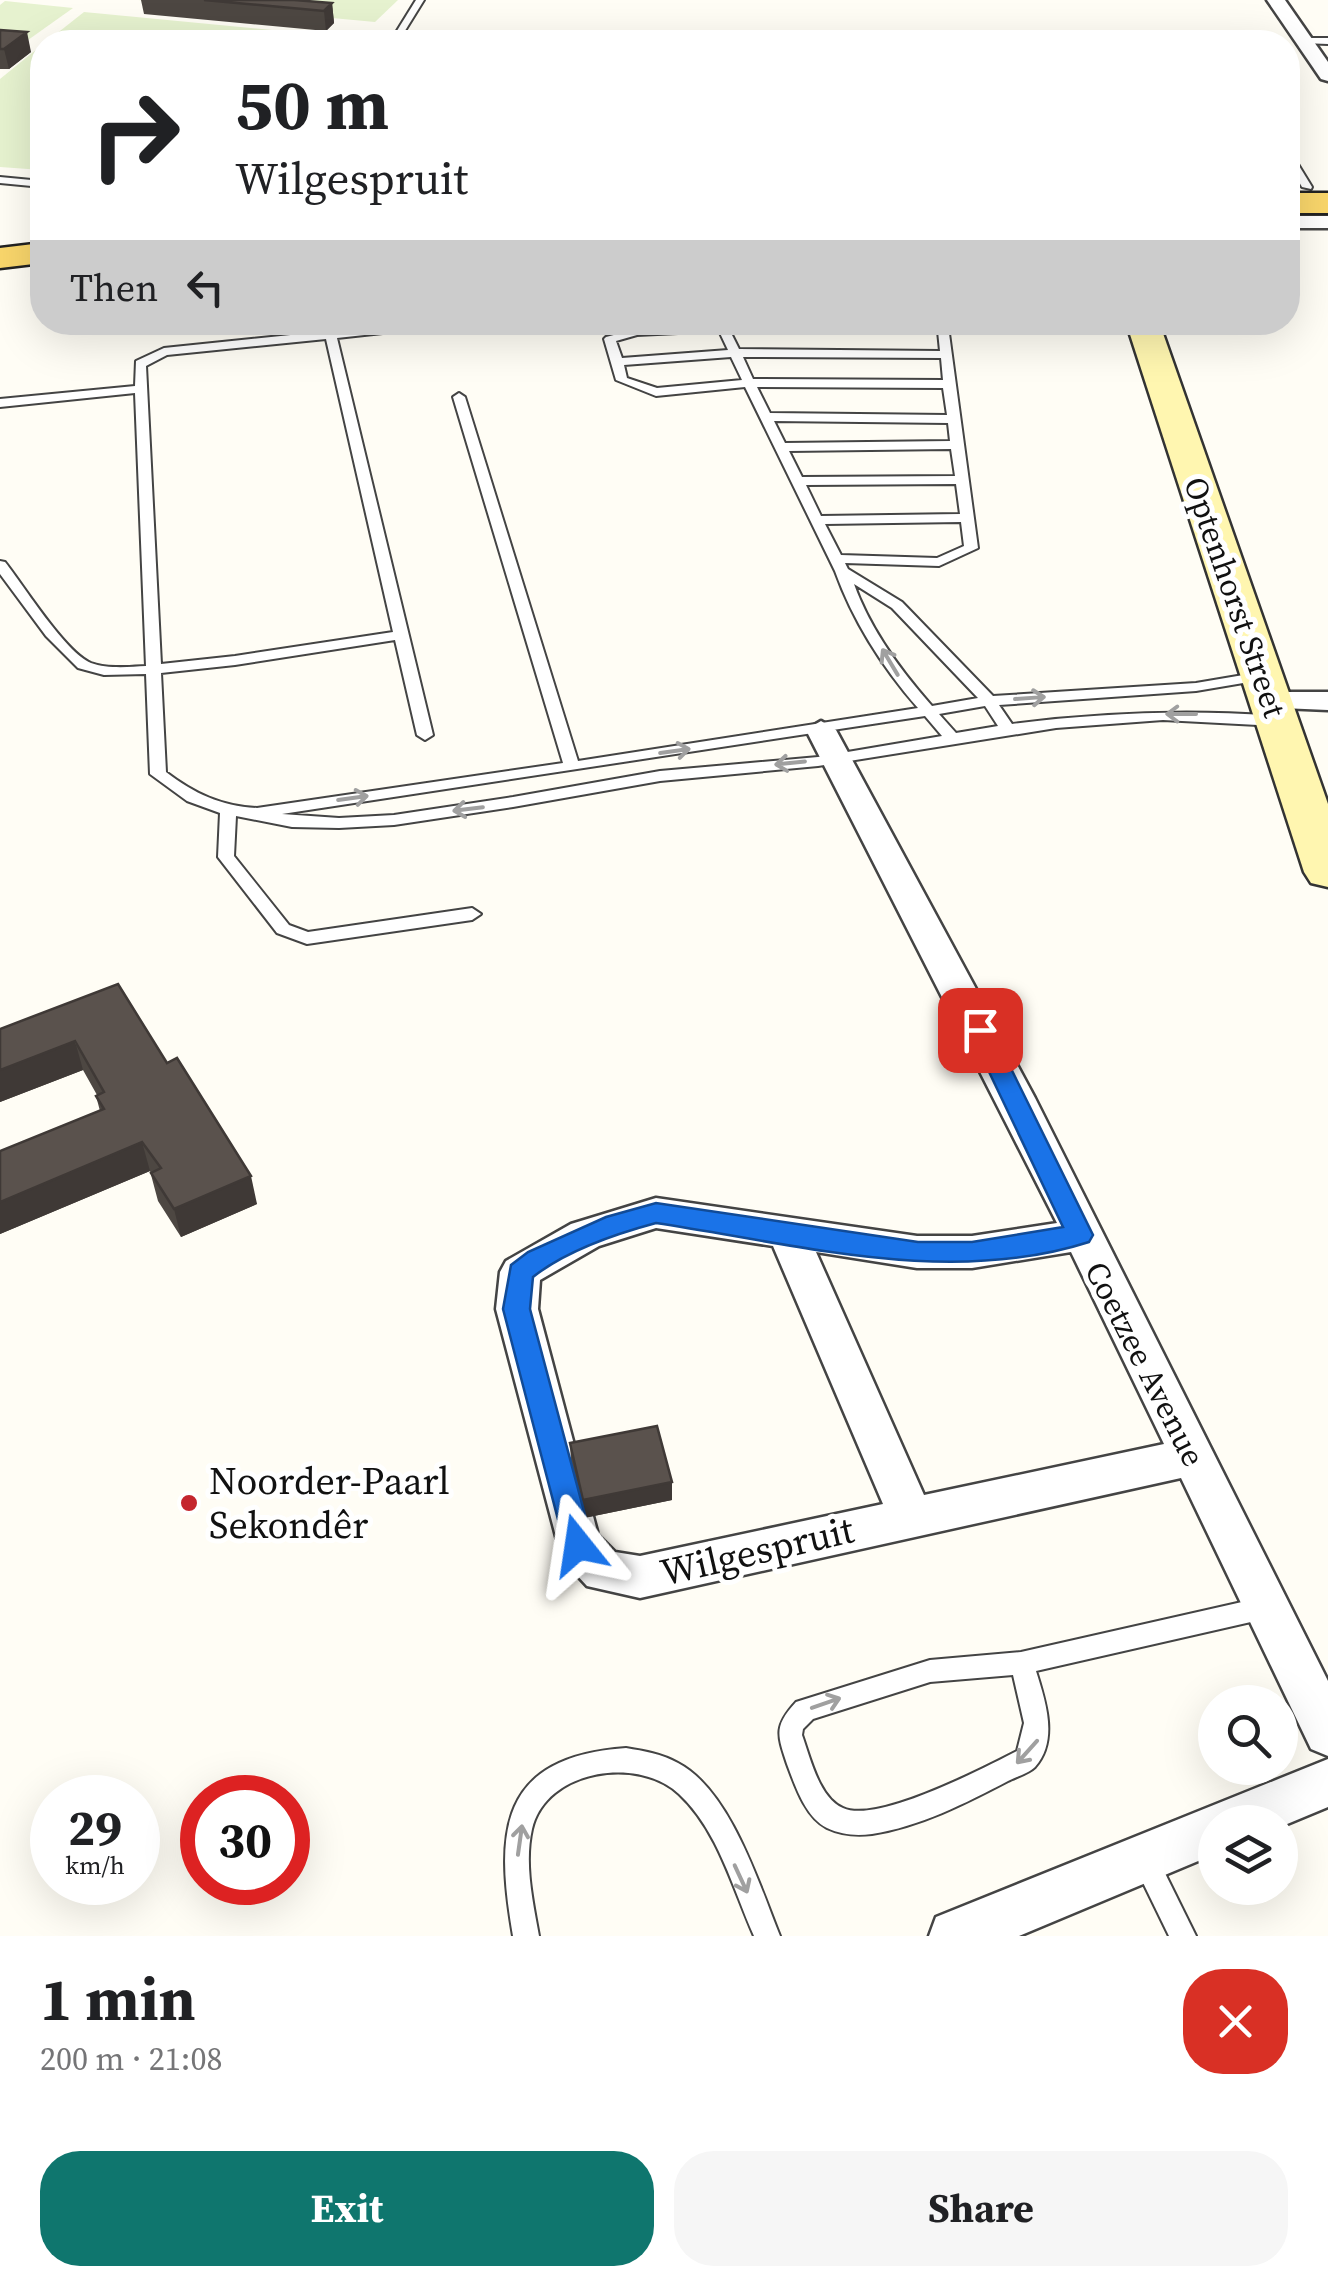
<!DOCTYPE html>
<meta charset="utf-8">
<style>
body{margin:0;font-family:"Source Serif 4",serif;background:#f6f6f6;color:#202124;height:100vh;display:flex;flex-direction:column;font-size:38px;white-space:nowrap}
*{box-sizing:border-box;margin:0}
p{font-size:32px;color:#757577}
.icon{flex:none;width:55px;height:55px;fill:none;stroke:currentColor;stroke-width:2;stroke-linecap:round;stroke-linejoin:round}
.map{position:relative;height:1936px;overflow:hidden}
.side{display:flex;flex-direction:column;background:#fff;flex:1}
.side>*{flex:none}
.top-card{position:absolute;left:30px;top:30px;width:1270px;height:305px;border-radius:40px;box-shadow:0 10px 40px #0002;background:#fff;color:#202124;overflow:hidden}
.controls{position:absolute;left:1198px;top:1685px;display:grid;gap:20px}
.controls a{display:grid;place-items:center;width:100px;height:100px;border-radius:50%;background:#fff;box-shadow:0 10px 40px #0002;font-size:50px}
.speed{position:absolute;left:30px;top:1775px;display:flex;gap:20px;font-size:50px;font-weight:700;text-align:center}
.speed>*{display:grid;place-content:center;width:130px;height:130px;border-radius:50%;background:#fff;box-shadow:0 10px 40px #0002;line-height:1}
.speed small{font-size:25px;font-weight:400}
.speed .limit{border:15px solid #d22;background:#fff;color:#111}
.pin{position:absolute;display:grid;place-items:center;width:85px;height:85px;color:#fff;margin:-42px;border-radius:20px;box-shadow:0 5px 15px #0006}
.me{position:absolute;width:110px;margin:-55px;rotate:345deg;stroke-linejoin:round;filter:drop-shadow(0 0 8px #0008)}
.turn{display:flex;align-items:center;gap:35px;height:210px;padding:0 40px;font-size:45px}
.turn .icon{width:130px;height:130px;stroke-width:2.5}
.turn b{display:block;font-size:70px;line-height:85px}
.then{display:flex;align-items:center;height:95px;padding:0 40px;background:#0003;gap:20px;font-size:38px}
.round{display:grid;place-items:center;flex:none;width:105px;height:105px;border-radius:40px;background:#f6f6f6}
.overview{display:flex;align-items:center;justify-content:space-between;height:170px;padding:0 40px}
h1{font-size:60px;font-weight:700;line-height:75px}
.button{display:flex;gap:20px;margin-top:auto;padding:20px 40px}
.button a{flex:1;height:115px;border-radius:40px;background:#0f766e;color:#fff;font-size:40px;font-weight:700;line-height:115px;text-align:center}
.button a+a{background:#f6f6f6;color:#202124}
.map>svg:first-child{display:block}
.pitch{fill:#e6f2cf}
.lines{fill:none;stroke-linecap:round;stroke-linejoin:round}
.service-casing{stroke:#444;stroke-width:4}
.minor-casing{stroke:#444;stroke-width:5}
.secondary-casing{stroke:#333;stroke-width:5}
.primary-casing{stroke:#222;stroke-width:5}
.service{fill:#fff;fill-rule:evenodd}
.minor{fill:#fff;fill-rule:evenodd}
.secondary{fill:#fff6b0;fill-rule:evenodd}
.primary{fill:#f9d66b;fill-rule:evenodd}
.wall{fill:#4d4742}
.shaded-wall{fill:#3f3936}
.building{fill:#5a524d;stroke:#3f3936;stroke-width:2.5}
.oneway{stroke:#a0a0a0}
.route{fill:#1a73e8;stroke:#114b97;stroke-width:2.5}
.poi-dot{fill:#c4262e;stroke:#fff;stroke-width:4}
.labels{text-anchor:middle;stroke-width:10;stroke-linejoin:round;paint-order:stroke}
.street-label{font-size:32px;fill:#111;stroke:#fff}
.near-poi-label{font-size:38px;fill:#111;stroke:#fff;text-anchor:start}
.near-street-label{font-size:38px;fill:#111;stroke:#fff}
</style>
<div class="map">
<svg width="1328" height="1936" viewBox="0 0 1328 1936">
<rect width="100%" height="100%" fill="#fffdf5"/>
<!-- pitch -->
<g class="pitch">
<polygon points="138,0 398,0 375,22"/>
<polygon points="5,1 73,8 14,50 0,49 0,5"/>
<polygon points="84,12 365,39 361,42 46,42"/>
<polygon points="42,45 42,170 0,167 0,79"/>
</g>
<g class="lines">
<defs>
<g id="service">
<polygon points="416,0 424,0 398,42 390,42"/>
<polygon points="1305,38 1328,38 1328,44 1302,43"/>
<polygon points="1288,153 1293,156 1312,187 1311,189 1302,187 1288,163"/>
<polygon points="0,177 42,181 42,187 0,183"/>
<path d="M417 322H461L456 325 337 338 433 735 425 740 417 735 395 640 235 665 161 673 166 772C195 794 221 806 257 808L563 763 453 397 459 393 465 397 578 761 918 708C883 668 853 621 835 571L745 387 656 396 616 380 604 339 606 337 637 329 715 322 948 326 978 548 939 566 845 563 848 569 902 602 993 696 1196 683 1261 672 1268 676 1261 680 1196 691 999 705 1012 724C1100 713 1186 709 1275 716L1283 721 1275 726 1163 720 1056 728 818 766 660 781 513 807 394 825 339 828 292 827 236 816 234 856 289 925 308 932 472 908 481 914 472 920 307 944 277 933 218 857 220 813 187 801 150 774 146 674 104 675 78 668 46 636 0 574V561L5 562C24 586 65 652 91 663 107 669 129 667 146 666L135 393 0 407V399L135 386 136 361 164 348ZM719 331 728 350 622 358 616 341 637 335ZM730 331H938L940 351 739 349ZM326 339 393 632 235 656 161 664 146 366 167 355ZM731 357 742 380 657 388 627 378 624 365ZM743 357 941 358 943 380 753 379ZM757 387 943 388 947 415 770 413ZM774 421 948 423 950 441 785 443ZM951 449 955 476 802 477 789 451ZM956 484 960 514 821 516 806 485ZM961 522 964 546 937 558 841 555 825 524ZM854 584 892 608 978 698 932 706C901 671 870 629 854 584ZM985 706 998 726 956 733 939 714ZM925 716 942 736 818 757 660 771 513 797 394 815 339 818 282 814Z"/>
<path d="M1264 1597 1272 1600 1276 1608 1272 1616 1264 1619 1036 1671C1045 1700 1059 1740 1035 1767 1029 1773 1016 1777 1008 1781 966 1803 919 1827 872 1834 856 1836 842 1835 827 1828 805 1817 795 1785 787 1764 777 1734 774 1726 796 1702L930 1660 1021 1652ZM1013 1675 1024 1723 1017 1751C984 1768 877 1824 843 1808 819 1798 810 1757 802 1735L803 1729 813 1719 930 1682Z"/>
<path d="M626 1748C644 1751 662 1754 678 1763 730 1790 759 1884 780 1936H754C733 1889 718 1830 679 1794 639 1756 546 1769 532 1829 524 1864 533 1902 539 1936H513C495 1832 498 1757 626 1748Z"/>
<polygon points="1145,1847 1154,1851 1196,1936 1169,1936 1132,1860 1136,1851"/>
</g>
<g id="minor">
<polygon points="1267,0 1285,0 1328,62 1328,81 1321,79"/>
<rect x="1288" y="216" width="40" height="12"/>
<polygon points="1269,692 1328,692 1328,710 1258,707 1254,701"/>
<path d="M821 721 836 730 1035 1098 1328 1681V1756L1311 1749 1181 1478 640 1598 587 1586 562 1559 496 1309 500 1272 506 1261 571 1224 656 1198 917 1236H972L1057 1223 806 730ZM656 1228 773 1246 883 1504 640 1556 615 1552 598 1535 538 1309 540 1280 599 1246ZM816 1252 917 1268H972L1071 1252 1164 1444 924 1495Z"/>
<polygon points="1328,1759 1328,1807 1280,1827 1280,1822 1215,1822 1215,1854 1019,1936 929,1936 936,1917"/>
</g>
<polygon id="secondary" points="1126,322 1159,322 1328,804 1328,887 1311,883 1304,872"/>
<g id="primary">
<rect x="1288" y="193" width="40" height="20"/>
<polygon points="42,243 42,263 0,268 0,248"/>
</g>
</defs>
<!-- service casing -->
<use href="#service" class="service-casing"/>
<!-- minor casing -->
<use href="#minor" class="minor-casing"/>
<!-- secondary casing -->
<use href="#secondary" class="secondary-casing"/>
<!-- primary casing -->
<use href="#primary" class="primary-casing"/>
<!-- service -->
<use href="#service" class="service"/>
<!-- minor -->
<use href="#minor" class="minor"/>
<!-- secondary -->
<use href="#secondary" class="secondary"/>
<!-- primary -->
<use href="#primary" class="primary"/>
</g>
<!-- wall -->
<g class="wall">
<polygon points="141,0 294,0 332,3 334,23 326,31 144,14"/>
<polygon points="0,30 31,52 9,69 0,69"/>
<polygon points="0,1029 167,1063 257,1204 181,1237 158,1201 150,1171 0,1234 0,1151 100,1111 96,1096 97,1095 83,1070 0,1102"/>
<polygon points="570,1443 672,1482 672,1500 584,1518 571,1462"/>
</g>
<!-- shaded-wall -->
<g class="shaded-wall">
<polygon points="332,3 334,23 326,31 324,11"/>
<polygon points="27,32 31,52 9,69 4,49"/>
<polygon points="75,1041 83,1070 0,1102 0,1070"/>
<polygon points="142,1142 150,1171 0,1234 0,1202"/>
<polygon points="251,1176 257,1204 181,1237 174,1209"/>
<polygon points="672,1482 672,1500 584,1518 583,1500"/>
</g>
<!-- building -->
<g class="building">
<polygon points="204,0 294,0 332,3 324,11"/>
<polygon points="0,30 27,32 4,49 0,49"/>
<polygon points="118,984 167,1063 177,1058 251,1176 174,1209 151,1173 161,1168 142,1142 0,1202 0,1151 104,1109 96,1096 104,1092 75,1041 0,1070 0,1029"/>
<polygon points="657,1426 672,1482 583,1500 570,1443"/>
</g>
<!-- one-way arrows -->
<defs><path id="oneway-shaft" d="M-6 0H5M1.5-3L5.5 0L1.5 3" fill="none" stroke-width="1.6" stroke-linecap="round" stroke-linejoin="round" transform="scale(2.5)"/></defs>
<g class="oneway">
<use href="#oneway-shaft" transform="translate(890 662) rotate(-121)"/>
<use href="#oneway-shaft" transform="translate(1030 698) rotate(-4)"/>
<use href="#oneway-shaft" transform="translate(1181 714) rotate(180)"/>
<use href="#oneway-shaft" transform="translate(675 751) rotate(-8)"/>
<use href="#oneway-shaft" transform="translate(790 763) rotate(174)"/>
<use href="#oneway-shaft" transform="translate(353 798) rotate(-8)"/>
<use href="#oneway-shaft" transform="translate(468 809) rotate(173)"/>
<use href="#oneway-shaft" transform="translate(826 1703) rotate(-19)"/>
<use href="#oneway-shaft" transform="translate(1027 1752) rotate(132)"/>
<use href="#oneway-shaft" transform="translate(520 1840) rotate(-82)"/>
<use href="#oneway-shaft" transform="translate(741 1879) rotate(65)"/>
</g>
<!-- route -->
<path class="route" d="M980 1022 992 1030 1093 1235 1089 1242C949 1287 797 1244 656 1223 615 1234 567 1250 533 1277L530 1309 593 1545 588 1554 578 1558 567 1554 503 1309 511 1265 528 1252 606 1217 656 1203 918 1242H972L1063 1227 969 1030Z"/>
<!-- markers -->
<circle class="poi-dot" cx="189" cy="1503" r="10"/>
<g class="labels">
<!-- street labels -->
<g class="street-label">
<text transform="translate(1235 597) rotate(71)" y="11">Optenhorst Street</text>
<text transform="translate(1145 1364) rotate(63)" y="11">Coetzee Avenue</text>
</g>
<!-- near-poi labels -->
<g class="near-poi-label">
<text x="209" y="1494">Noorder-Paarl<tspan x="209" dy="44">Sekondêr</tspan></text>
</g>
<!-- near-street labels -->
<g class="near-street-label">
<text transform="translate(757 1551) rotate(-13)" y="13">Wilgespruit</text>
</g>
</g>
</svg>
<div class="controls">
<a><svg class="icon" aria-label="search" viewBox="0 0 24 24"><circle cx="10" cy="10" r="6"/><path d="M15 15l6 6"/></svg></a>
<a><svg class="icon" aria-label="layers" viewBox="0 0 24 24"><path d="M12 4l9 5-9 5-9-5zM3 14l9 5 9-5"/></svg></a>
</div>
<div class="speed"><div>29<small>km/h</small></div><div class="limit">30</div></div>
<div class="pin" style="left:980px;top:1030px;background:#d93025"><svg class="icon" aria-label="arrive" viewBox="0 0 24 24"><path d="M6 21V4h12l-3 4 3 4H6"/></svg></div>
<svg class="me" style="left:578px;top:1545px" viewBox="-20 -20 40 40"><path d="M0-17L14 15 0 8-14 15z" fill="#1a73e8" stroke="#fff" stroke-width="4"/></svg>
<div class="top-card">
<div class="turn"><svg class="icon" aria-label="right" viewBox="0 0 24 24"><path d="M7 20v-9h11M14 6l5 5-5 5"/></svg><div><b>50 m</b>Wilgespruit</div></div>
<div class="then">Then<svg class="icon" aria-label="left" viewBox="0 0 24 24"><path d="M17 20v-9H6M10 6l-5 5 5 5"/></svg></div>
</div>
</div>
<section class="side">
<div class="overview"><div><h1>1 min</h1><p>200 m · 21:08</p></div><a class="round" style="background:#d93025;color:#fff"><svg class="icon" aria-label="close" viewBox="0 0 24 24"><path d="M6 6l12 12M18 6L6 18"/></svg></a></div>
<div class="button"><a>Exit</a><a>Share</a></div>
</section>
